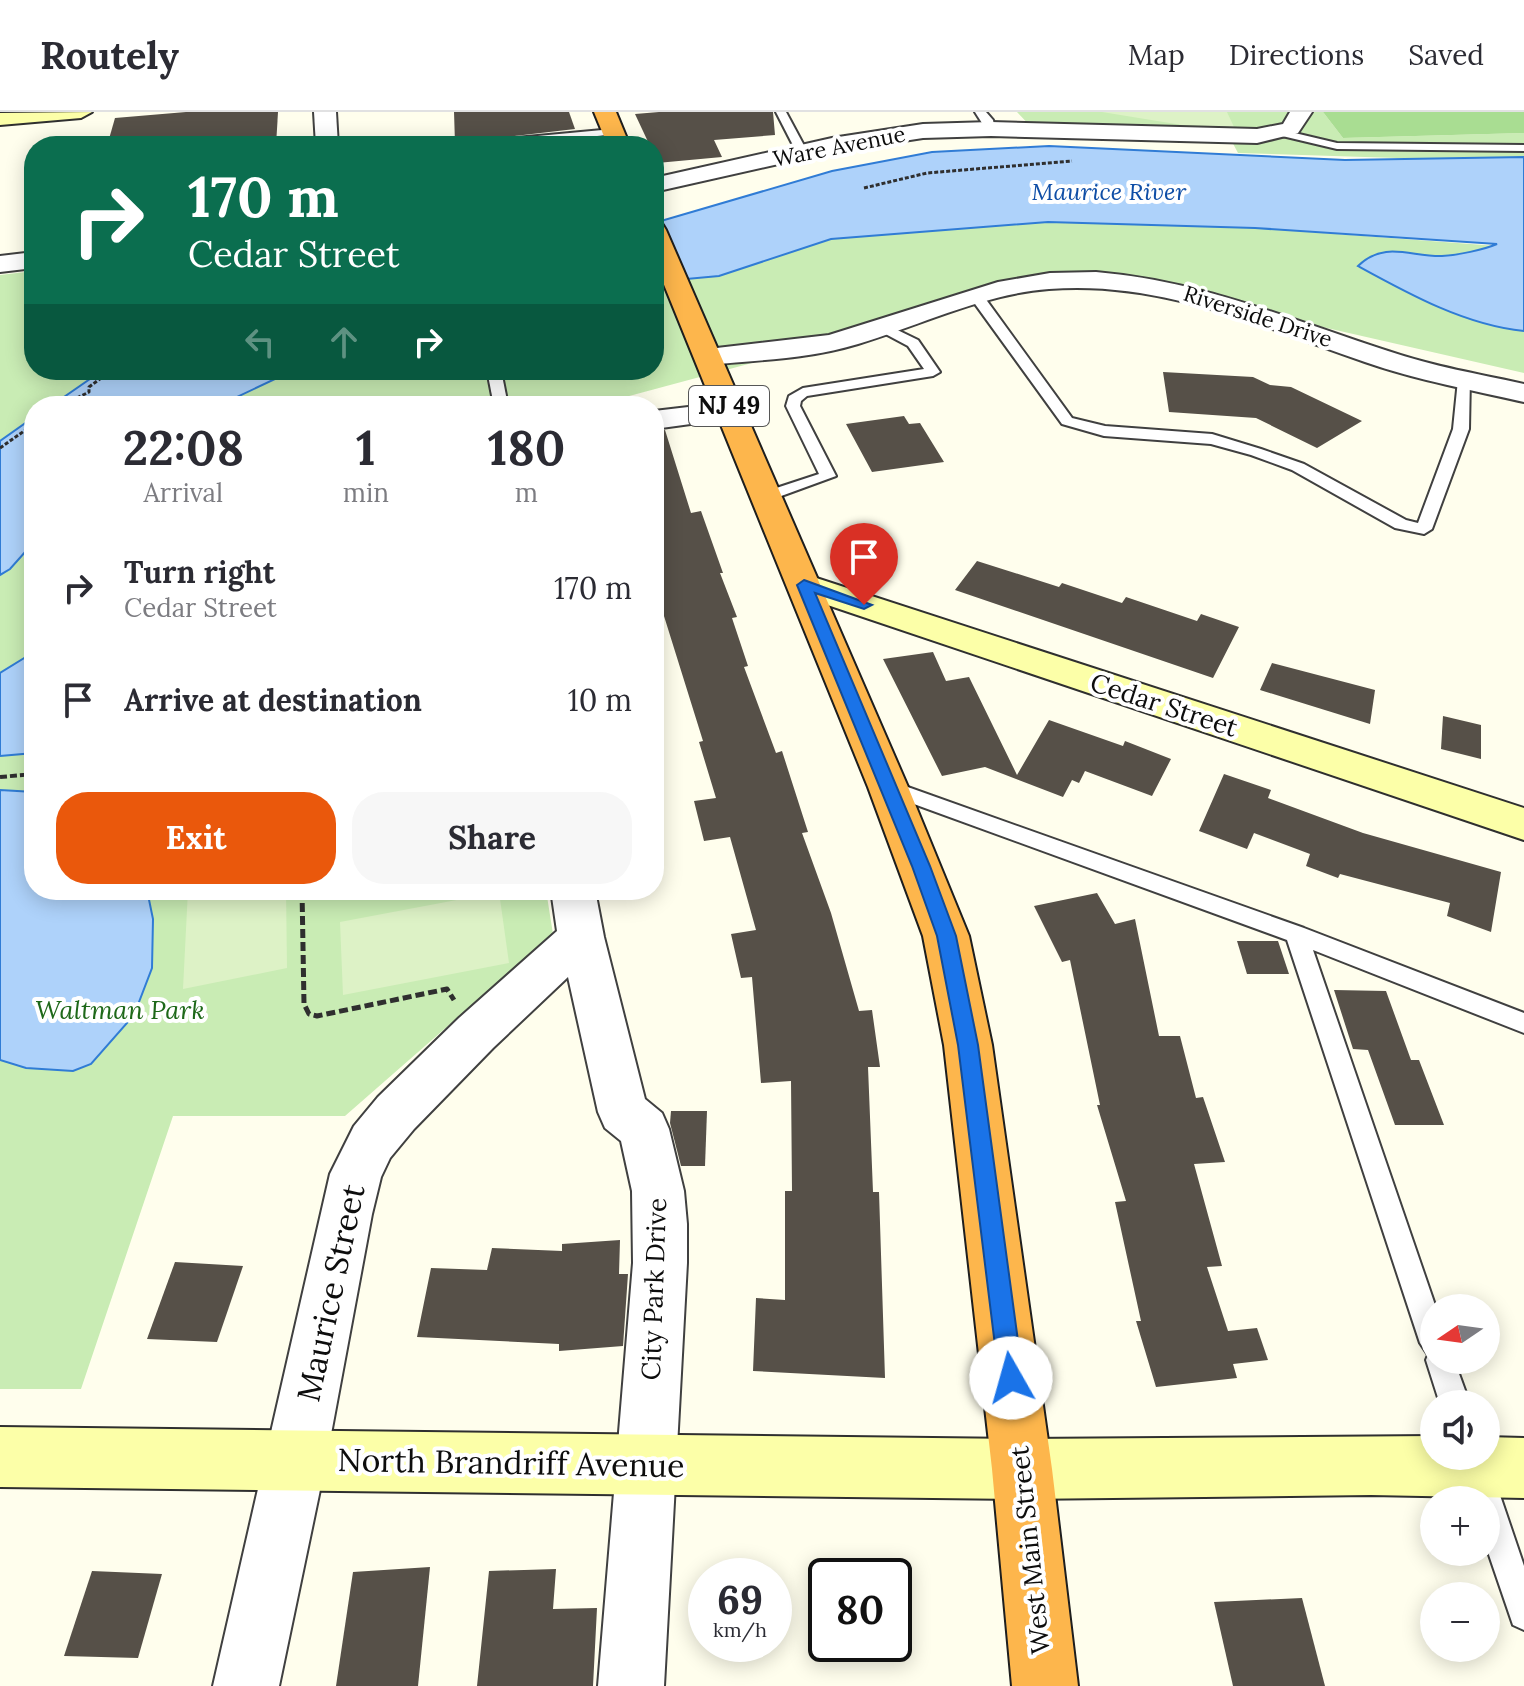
<!DOCTYPE html>
<meta charset="utf-8">
<style>
body{margin:0;font-family:Lora,serif;background:#f7f7f7;color:#2b2b33;height:100vh;display:flex;flex-direction:column;font-size:30px;white-space:nowrap}
*{box-sizing:border-box;margin:0}
p{font-size:26px;color:#7c7c81}
.icon{flex:none;width:44px;height:44px;fill:none;stroke:currentColor;stroke-width:2;stroke-linecap:round;stroke-linejoin:round}
.map{position:relative;flex:1;overflow:hidden}
.sheet{position:absolute;left:24px;top:284px;width:640px;height:504px;display:flex;flex-direction:column;background:#fff;border-radius:32px;box-shadow:0 4px 20px #0003}
.sheet>*{flex:none}
.hud{position:absolute;left:24px;top:24px;width:640px;height:244px;border-radius:32px;box-shadow:0 4px 20px #0003;background:#0b6e4f;color:#fff;overflow:hidden}
.needle{width:52px;rotate:257deg}
.tools{position:absolute;left:1420px;top:1182px;display:grid;gap:16px}
.tools a{display:grid;place-items:center;width:80px;height:80px;border-radius:50%;background:#fff;box-shadow:0 4px 20px #0003;font-size:40px}
.speed{position:absolute;left:688px;top:1446px;display:flex;gap:16px;font-size:40px;font-weight:700;text-align:center}
.speed>*{display:grid;place-content:center;width:104px;height:104px;border-radius:50%;background:#fff;box-shadow:0 4px 20px #0003;line-height:1}
.speed small{font-size:20px;font-weight:400}
.speed .limit{border:4px solid #111;border-radius:12px;background:#fff;color:#111}
.pin{position:absolute;display:grid;place-items:center;width:68px;height:68px;color:#fff;margin:-82px -34px;border-radius:50% 50% 50% 0;rotate:-45deg;box-shadow:0 0 8px #0007}
.pin .icon{rotate:45deg}
.me{position:absolute;width:88px;margin:-44px;rotate:353deg;stroke-linejoin:round;filter:drop-shadow(0 0 6px #0008)}
.turn{display:flex;align-items:center;gap:28px;height:168px;padding:0 32px;font-size:36px}
.turn .icon{width:104px;height:104px;stroke-width:2.5}
.turn b{display:block;font-size:56px;line-height:68px}
.lanes{display:flex;align-items:center;height:76px;padding:0 32px;background:#0003;justify-content:center;gap:40px;direction:ltr}
.lanes .off{opacity:.35}
.eta{display:flex;justify-content:space-evenly;align-items:center;height:136px;text-align:center}
.eta b{font-size:48px;font-weight:700;line-height:56px}
.button{display:flex;gap:16px;margin-top:auto;padding:16px 32px}
.button a{flex:1;height:92px;border-radius:32px;background:#ea580c;color:#fff;font-size:32px;font-weight:700;line-height:92px;text-align:center}
.button a+a{background:#f7f7f7;color:#2b2b33}
ul{padding:0;list-style:none}
li{display:flex;align-items:center;gap:24px;height:112px;padding:0 32px}
li div{flex:1}
li b{display:block;font-size:30px}
li em{font-style:normal}
header{display:flex;align-items:center;gap:48px;box-sizing:border-box;height:112px;padding:0 40px;background:#fff;border-bottom:2px solid #e1e1e2}
header strong{font-size:38px}
nav{display:flex;gap:44px;margin-inline-start:auto;font-size:28px}
.map>svg:first-child{display:block}
.green{fill:#c9ecb4}
.forest{fill:#a9dd92}
.pitch{fill:#ddf2c6}
.water{fill:#aed2fa;stroke:#307cd5;stroke-width:2}
.building{fill:#565048}
.lines{fill:none;stroke-linecap:round;stroke-linejoin:round}
.lane-casing{stroke:#404040;stroke-width:4}
.street-casing{stroke:#404040;stroke-width:4}
.secondary-casing{stroke:#2f2f2f;stroke-width:4}
.highway-casing{stroke:#1e1e1e;stroke-width:4}
.path-far2{stroke:#2f2f2f;stroke-width:3;stroke-dasharray:4 2;stroke-linecap:butt}
.path-far1{stroke:#2f2f2f;stroke-width:4;stroke-dasharray:7 3;stroke-linecap:butt}
.path{stroke:#2f2f2f;stroke-width:5;stroke-dasharray:9 4;stroke-linecap:butt}
.lane{fill:#fff;fill-rule:evenodd}
.street{fill:#fff;fill-rule:evenodd}
.secondary{fill:#fcffa8;fill-rule:evenodd}
.highway{fill:#fdb64c;fill-rule:evenodd}
.route{fill:#1a73e8;stroke:#114b97;stroke-width:2}
.labels{text-anchor:middle;stroke-width:8;stroke-linejoin:round;paint-order:stroke}
.far-street-label{font-size:22px;fill:#0d0d0d;stroke:#fff}
.far-water-label{font-size:24px;font-style:italic;fill:#0f4ea6;stroke:#fff}
.shield{fill:#fff;stroke:#565656;stroke-width:2}
.shield-label{font-size:24px;font-weight:bold;fill:#0d0d0d}
.street-label{font-size:26px;fill:#0d0d0d;stroke:#fff}
.park-label{font-size:26px;font-style:italic;fill:#1e6819;stroke:#fff}
.near-street-label{font-size:32px;fill:#0d0d0d;stroke:#fff}
</style>
<header>
<strong>Routely</strong>
<nav><a>Map</a><a>Directions</a><a>Saved</a></nav>
</header>
<div class="map">
<svg width="1524" height="1574" viewBox="0 0 1524 1574">
<rect width="100%" height="100%" fill="#fffeed"/>
<!-- green -->
<g class="green">
<polygon points="1017,0 1323,0 1343,26 1524,21 1524,50 1238,41 1229,24 1034,18"/>
<polygon points="1048,110 1255,116 1524,136 1524,261 1126,170 1054,165 823,232 592,294 218,294 294,258 654,258 654,168 831,127"/>
<polygon points="34,159 34,258 103,258 51,294 34,294 34,305 0,329 0,163"/>
<polygon points="34,430 34,778 546,778 553,822 345,1004 173,1004 81,1277 0,1277 0,463 10,457"/>
</g>
<!-- forest -->
<polygon class="forest" points="1323,0 1524,0 1524,21 1343,26"/>
<!-- pitch -->
<g class="pitch">
<polygon points="1102,0 1227,0 1234,15 1182,13"/>
<polygon points="188,778 286,778 287,856 183,877"/>
<polygon points="499,780 509,851 343,883 340,810"/>
</g>
<!-- water -->
<g class="water">
<path d="M1049 34 1345 48 1524 45V219C1465 213 1409 182 1358 154 1385 128 1411 145 1442 144 1458 143 1483 138 1497 132L1255 116 1048 110 831 127 719 164 654 170V111L832 59 932 40Z"/>
<polygon points="103,258 294,258 218,294 51,294"/>
<polygon points="34,305 34,430 10,457 0,463 0,329"/>
<polygon points="34,540 34,641 0,644 0,561"/>
<polygon points="0,678 34,680 34,778 147,778 153,807 152,856 134,903 91,952 73,959 26,956 0,948"/>
</g>
<!-- building -->
<g class="building">
<polygon points="186,0 278,0 276,34 107,34 115,6"/>
<polygon points="454,0 569,0 575,17 455,31"/>
<polygon points="659,0 773,0 775,23 714,28 722,45 657,51 654,34 650,34 635,2"/>
<polygon points="1163,260 1253,265 1270,273 1291,275 1362,309 1317,336 1256,306 1169,300"/>
<polygon points="904,304 909,312 920,311 944,350 872,360 846,312"/>
<polygon points="665,318 691,401 701,399 723,461 720,461 737,505 732,506 748,554 744,555 776,641 782,639 808,720 802,721 831,801 859,899 872,898 880,955 868,955 873,1080 879,1080 885,1266 753,1259 756,1186 785,1188 785,1079 792,1079 791,969 761,971 752,865 741,866 731,822 756,818 730,725 704,729 694,689 716,686 699,630 703,629 654,472 654,320"/>
<polygon points="977,449 1059,475 1062,471 1122,491 1126,485 1197,509 1201,502 1239,515 1213,566 955,478"/>
<polygon points="933,540 946,569 969,565 1017,663 1049,608 1123,634 1125,629 1171,647 1152,684 1085,659 1079,671 1072,668 1063,685 985,655 942,664 883,547"/>
<polygon points="1272,551 1375,578 1370,612 1260,578"/>
<polygon points="1443,604 1481,613 1481,647 1441,637"/>
<polygon points="1224,662 1271,678 1268,686 1363,721 1501,760 1491,820 1447,804 1450,791 1340,762 1338,766 1306,754 1310,742 1254,721 1247,737 1199,719"/>
<polygon points="1097,781 1115,812 1135,807 1159,924 1180,924 1196,986 1203,985 1225,1050 1194,1052 1222,1154 1207,1155 1228,1219 1257,1216 1268,1248 1233,1252 1237,1266 1156,1275 1136,1209 1141,1209 1115,1090 1126,1089 1097,993 1100,993 1070,848 1062,850 1034,794"/>
<polygon points="1237,829 1278,829 1289,862 1247,862"/>
<polygon points="1334,878 1386,879 1411,948 1419,948 1444,1013 1395,1013 1368,938 1353,937"/>
<polygon points="671,999 707,999 705,1054 681,1054 670,1011"/>
<polygon points="620,1128 619,1162 628,1162 623,1234 559,1239 559,1232 417,1225 431,1156 487,1158 492,1136 562,1139 562,1132"/>
<polygon points="175,1150 243,1154 217,1230 147,1227"/>
<polygon points="430,1455 418,1574 336,1574 353,1460"/>
<polygon points="556,1457 553,1497 597,1496 593,1574 477,1574 489,1459"/>
<polygon points="92,1459 162,1462 138,1546 64,1544"/>
<polygon points="1302,1486 1325,1574 1233,1574 1214,1490"/>
</g>
<g class="lines">
<defs>
<g id="lane">
<polygon points="776,0 786,0 808,41 806,43 798,43"/>
<polygon points="975,0 986,0 993,8 995,19 987,19"/>
<polygon points="613,17 617,18 617,22 497,34 455,34 461,31"/>
<polygon points="1282,18 1337,31 1524,33 1524,39 1337,37 1278,23 1277,21"/>
<polygon points="972,182 982,182 1072,306 1105,314 1212,322 1261,337 1304,352 1406,408 1418,411 1453,317 1458,268 1460,265 1470,265 1469,317 1432,417 1424,422 1395,416 1292,358 1251,343 1211,332 1104,324 1062,312 970,185"/>
<polygon points="883,211 918,228 940,260 933,264 807,284 801,289 800,294 836,364 773,387 761,387 761,381 819,362 786,294 789,284 803,276 924,257 908,234 878,218 876,215"/>
<polygon points="487,258 501,258 508,294 494,294"/>
<polygon points="888,668 1304,816 1524,901 1524,921 1313,838 1436,1196 1434,1248 1454,1248 1470,1292 1440,1292 1426,1248 1428,1243 1420,1231 1287,828 881,680 878,675 881,670"/>
<polygon points="1486,1342 1524,1454 1524,1518 1513,1513 1486,1434 1486,1388 1471,1388 1457,1344 1486,1344"/>
</g>
<g id="street">
<polygon points="314,0 336,0 338,34 316,34"/>
<polygon points="1290,0 1312,0 1298,21 1257,31 991,24 923,26 832,40 654,80 654,66 832,26 923,12 991,10 1257,17 1283,12"/>
<polygon points="34,140 34,156 0,160 0,144"/>
<path d="M1096 160C1202 169 1289 207 1388 239 1432 254 1478 262 1524 272V290C1471 278 1417 268 1365 250 1262 215 1162 168 1049 177 983 182 921 213 858 232 809 247 758 248 708 253L698 251 694 245 698 239 708 237 829 223 998 170 1050 161Z"/>
<polygon points="731,290 742,293 746,299 742,305 654,317 654,299"/>
<polygon points="551,778 595,778 604,825 645,987 662,1001 669,1017 684,1079 687,1112 687,1151 664,1574 598,1574 633,1151 632,1079 621,1029 605,1016 598,1000 568,865 493,936 414,1017 390,1046 381,1065 372,1102 326,1349 279,1574 213,1574 330,1062 354,1014 378,985 459,906 557,819"/>
</g>
<g id="secondary">
<polygon points="92,0 81,6 0,13 0,1"/>
<polygon points="804,462 1524,696 1524,728 792,481 787,473 792,465"/>
<polygon points="0,1315 1022,1327 1434,1324 1434,1344 1486,1344 1486,1325 1524,1326 1524,1386 1371,1383 1022,1387 0,1375"/>
</g>
<g id="highway">
<polygon points="594,0 616,0 630,34 608,34"/>
<polygon points="654,111 663,113 666,118 908,675 969,824 992,933 1052,1357 1078,1574 1012,1574 992,1357 944,933 923,824 868,675 654,148"/>
</g>
</defs>
<!-- lane casing -->
<use href="#lane" class="lane-casing"/>
<!-- street casing -->
<use href="#street" class="street-casing"/>
<!-- secondary casing -->
<use href="#secondary" class="secondary-casing"/>
<!-- highway casing -->
<use href="#highway" class="highway-casing"/>
<!-- path-far2 -->
<g class="path-far2">
<polyline points="864,76 927,61 1072,49"/>
<polyline points="61,294 89,280 89,275 112,258"/>
<polyline points="0,336 34,312"/>
</g>
<!-- path-far1 -->
<polyline class="path-far1" points="0,665 34,662"/>
<!-- path -->
<polyline class="path" points="302,778 304,892 309,902 317,904 447,877 454,888"/>
<!-- lane -->
<use href="#lane" class="lane"/>
<!-- street -->
<use href="#street" class="street"/>
<!-- secondary -->
<use href="#secondary" class="secondary"/>
<!-- highway -->
<use href="#highway" class="highway"/>
</g>
<!-- route -->
<polygon class="route" points="804,468 872,493 864,497 815,481 930,754 956,824 978,933 1023,1266 1019,1275 1011,1278 1002,1275 999,1266 958,933 937,824 912,754 797,473"/>
<g class="labels">
<!-- far-street labels -->
<g class="far-street-label">
<text transform="translate(839 34) rotate(-11)" y="8">Ware Avenue</text>
<text transform="translate(1258 204) rotate(18)" y="8">Riverside Drive</text>
</g>
<!-- far-water labels -->
<g class="far-water-label">
<text x="1109" y="88">Maurice River</text>
</g>
<!-- shield labels -->
<rect class="shield" x="689" y="274" width="80" height="40" rx="6"/>
<g class="shield-label">
<text x="729" y="302">NJ 49</text>
</g>
<!-- street labels -->
<g class="street-label">
<text transform="translate(1164 593) rotate(18)" y="9">Cedar Street</text>
<text transform="translate(654 1177) rotate(-88)" y="9">City Park Drive</text>
<text transform="translate(1030 1438) rotate(-96)" y="9">West Main Street</text>
</g>
<!-- park labels -->
<g class="park-label">
<text x="120" y="907">Waltman Park</text>
</g>
<!-- near-street labels -->
<g class="near-street-label">
<text transform="translate(331 1181) rotate(-78)" y="11">Maurice Street</text>
<text transform="translate(511 1351) rotate(1)" y="11">North Brandriff Avenue</text>
</g>
</g>
</svg>
<div class="tools">
<a><svg class="needle" viewBox="-14 -14 28 28"><path d="M0-13l5 13h-10z" fill="#e53935"/><path d="M0 13l5-13h-10z" fill="#7c7c81"/></svg></a>
<a><svg class="icon" aria-label="sound" viewBox="0 0 24 24"><path d="M4 9h4l5-4v14l-5-4H4zM17 9q2 3 0 6"/></svg></a>
<a>+</a>
<a>−</a>
</div>
<div class="speed"><div>69<small>km/h</small></div><div class="limit">80</div></div>
<div class="pin" style="left:864px;top:493px;background:#d93025"><svg class="icon" aria-label="arrive" viewBox="0 0 24 24"><path d="M6 21V4h12l-3 4 3 4H6"/></svg></div>
<svg class="me" style="left:1011px;top:1266px" viewBox="-20 -20 40 40"><circle r="19" fill="#fff"/><path d="M0-13L10 11 0 6-10 11z" fill="#1a73e8"/></svg>
<div class="hud">
<div class="turn"><svg class="icon" aria-label="right" viewBox="0 0 24 24"><path d="M7 20v-9h11M14 6l5 5-5 5"/></svg><div><b>170 m</b>Cedar Street</div></div>
<div class="lanes"><svg class="icon off" aria-label="left" viewBox="0 0 24 24"><path d="M17 20v-9H6M10 6l-5 5 5 5"/></svg><svg class="icon off" aria-label="ahead" viewBox="0 0 24 24"><path d="M12 20V5M6 11l6-6 6 6"/></svg><svg class="icon" aria-label="right" viewBox="0 0 24 24"><path d="M7 20v-9h11M14 6l5 5-5 5"/></svg></div>
</div>
<section class="sheet">
<div class="eta">
<div><b>22:08</b><p>Arrival</p></div>
<div><b>1</b><p>min</p></div>
<div><b>180</b><p>m</p></div>
</div>
<ul>
<li><svg class="icon" aria-label="right" viewBox="0 0 24 24"><path d="M7 20v-9h11M14 6l5 5-5 5"/></svg><div><b>Turn right</b><p>Cedar Street</p></div><em>170 m</em></li>
<li><svg class="icon" aria-label="arrive" viewBox="0 0 24 24"><path d="M6 21V4h12l-3 4 3 4H6"/></svg><div><b>Arrive at destination</b></div><em>10 m</em></li>
</ul>
<div class="button"><a>Exit</a><a>Share</a></div>
</section>
</div>
